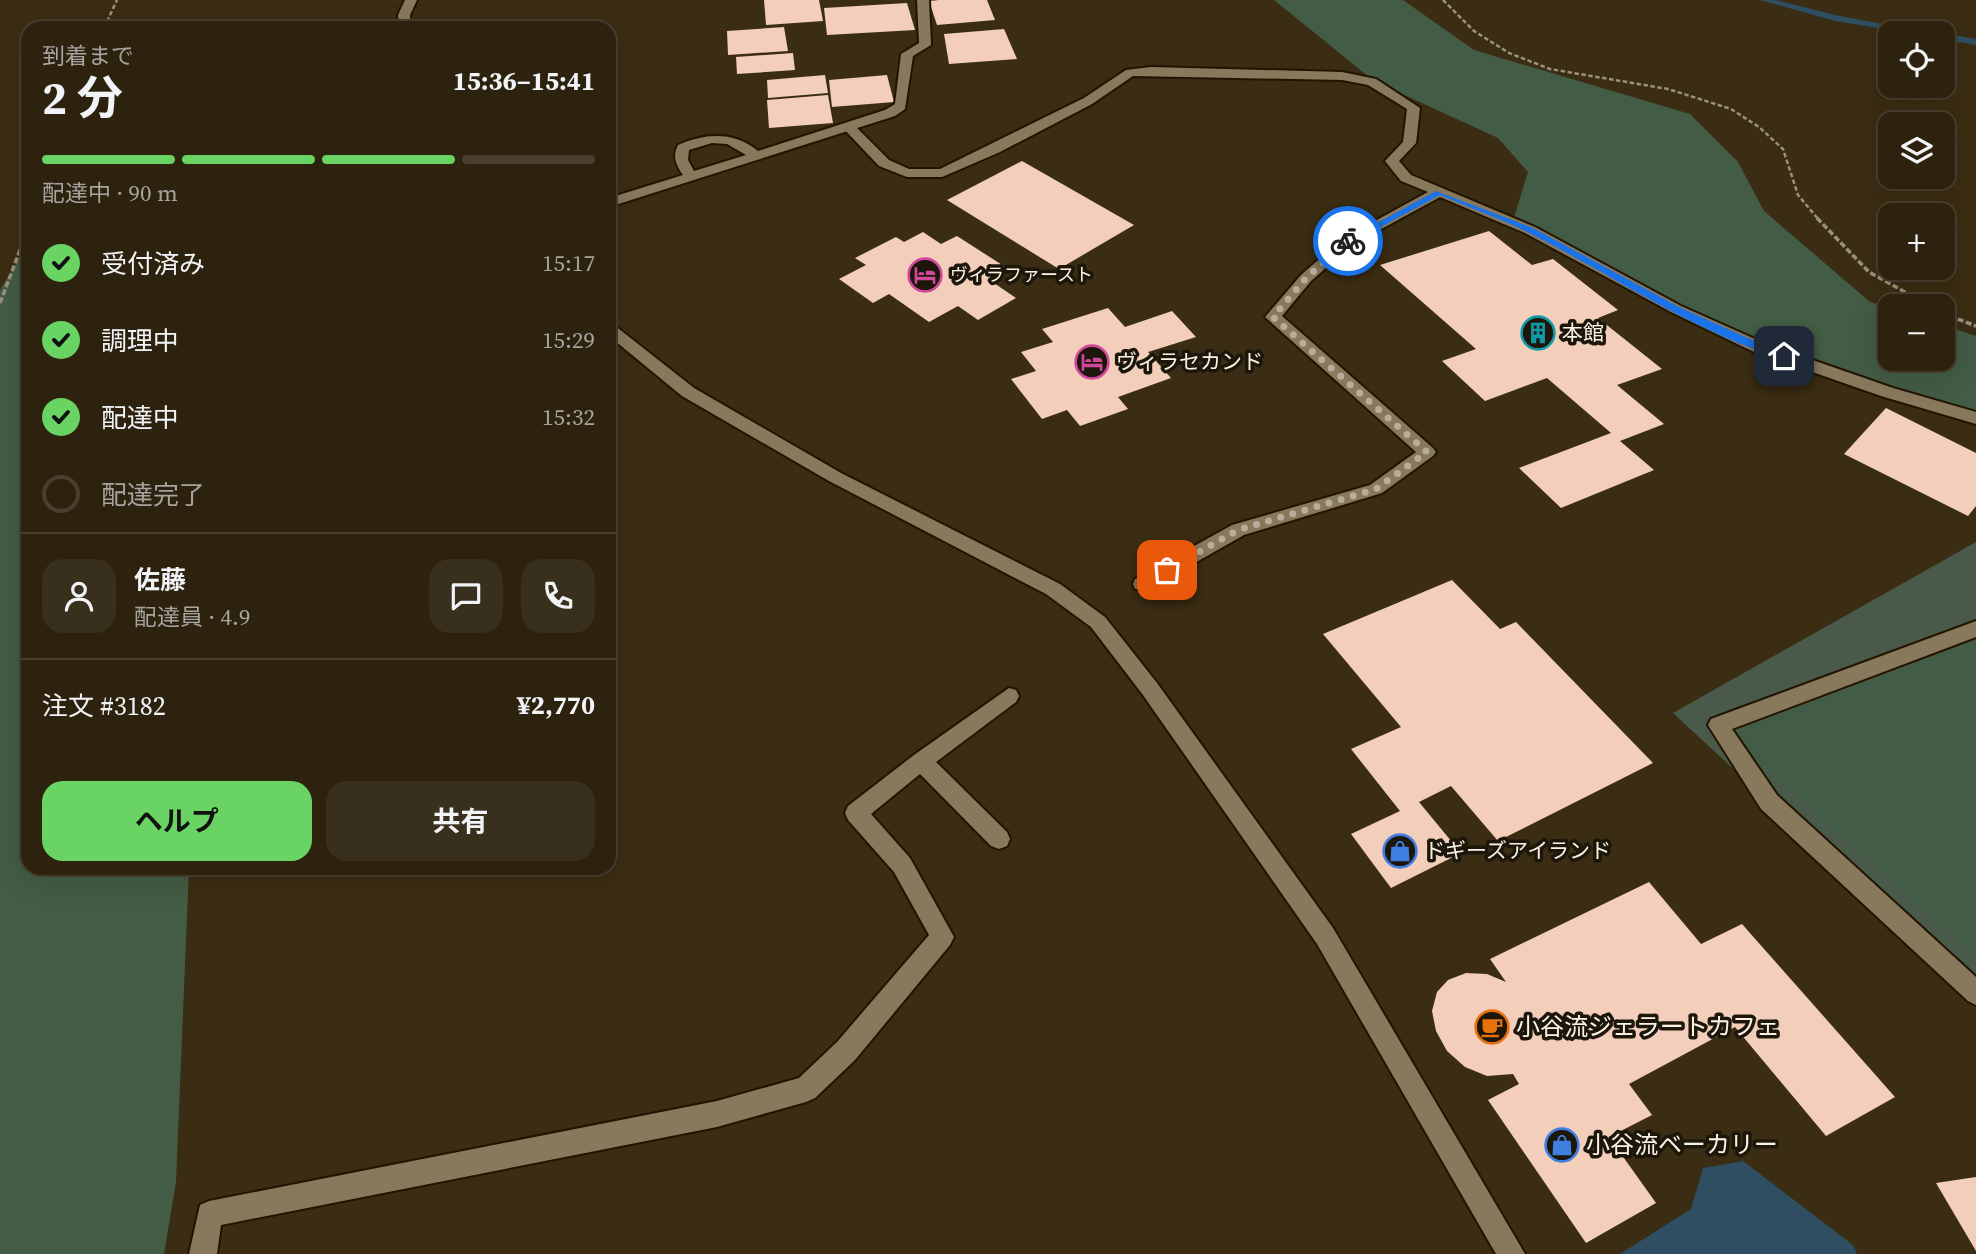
<!DOCTYPE html>
<html lang="ja">
<meta charset="utf-8">
<style>
:root{--surface:#2c220e;--page:#382f1c;--text:#f1f3f6;--muted:#a6a49e;--line:#483f2e;--accent:#69d464}
body{margin:0;font-family:"Source Serif 4","Noto Sans JP",serif;background:var(--page);color:var(--text);height:100vh;display:flex;flex-direction:column;font-size:26px;white-space:nowrap}
*{box-sizing:border-box;margin:0}
p{font-size:23px;color:var(--muted)}
.icon{flex:none;width:38px;height:38px;fill:none;stroke:currentColor;stroke-width:2;stroke-linecap:round;stroke-linejoin:round}
.map{position:relative;flex:1;overflow:hidden}
.sheet{position:absolute;left:21px;top:21px;width:595px;height:854px;display:flex;flex-direction:column;background:var(--surface);border-radius:21px;box-shadow:0 7px 28px #0002,0 0 0 2px var(--line)}
.sheet>*{flex:none}
.controls{position:absolute;left:1878px;top:21px;display:grid;gap:14px}
.controls a{display:grid;place-items:center;width:77px;height:77px;border-radius:14px;background:var(--surface);box-shadow:0 7px 28px #0002,0 0 0 2px var(--line);font-size:35px}
.pin{position:absolute;display:grid;place-items:center;width:60px;height:60px;color:#fff;margin:-30px;border-radius:14px;box-shadow:0 4px 10px #0006}
.courier{position:absolute;display:grid;place-items:center;width:70px;height:70px;margin:-35px;border:5px solid #1a73e8;border-radius:50%;background:#fff;color:#222;box-shadow:0 2px 9px #0007}
.headline em{font-style:normal;font-weight:700}
.headline div{display:flex;flex-direction:column-reverse}
.headline{display:flex;align-items:center;justify-content:space-between;height:119px;padding:0 21px}
h1{font-size:46px;font-weight:700;line-height:52px}
.bar{display:grid;grid-template-columns:repeat(4,1fr);gap:10px 7px;align-content:center;height:84px;padding:0 21px}
.bar i{height:9px;border-radius:5px;background:var(--line)}
.bar .active{background:var(--accent)}
.bar p{grid-column:span 4}
.line{display:flex;align-items:center;gap:18px;padding:0 21px;border-top:2px solid var(--line)}
.line div{flex:1}
.round{display:grid;place-items:center;flex:none;width:74px;height:74px;border-radius:21px;background:var(--page)}
ol{padding:0 21px;list-style:none}
li{display:flex;align-items:center;gap:21px;height:77px}
li p{margin-inline-start:auto}
li .icon{padding:7px;border-radius:50%;background:var(--accent);color:#111;stroke-width:4}
li:last-child{color:var(--muted)}
li i{width:38px;height:38px;border:4px solid var(--line);border-radius:50%}
.cta{display:flex;gap:14px;margin-top:auto;padding:14px 21px}
.cta a{flex:1;height:80px;border-radius:21px;background:var(--accent);color:#111;font-size:28px;font-weight:700;line-height:80px;text-align:center}
.cta a+a{background:var(--page);color:var(--text)}
.map>svg:first-child{display:block}
.green{fill:#495a4a}
.forest{fill:#435c45}
.water{fill:#2f4e61}
.lines{fill:none;stroke-linecap:round;stroke-linejoin:round}
.stream{fill:#2f4e61;fill-rule:evenodd}
.building{fill:#f2cebb}
.service-casing{stroke:#221500;stroke-width:4}
.minor-casing{stroke:#221500;stroke-width:4}
.path-far1{stroke:#9b907b;stroke-width:2.5;stroke-dasharray:4.5 2.5;stroke-linecap:butt}
.path{stroke:#9b907b;stroke-width:3.5;stroke-dasharray:6 2.5;stroke-linecap:butt}
.service{fill:#88785c;fill-rule:evenodd}
.minor{fill:#88785c;fill-rule:evenodd}
.route{fill:#1a73e8}
.done{stroke:#b8ad9a;stroke-width:7;stroke-dasharray:0 12.6}
.labels{text-anchor:middle;stroke-width:7;stroke-linejoin:round;paint-order:stroke}
.far-poi-label{font-size:18px;fill:#fbf2e3;stroke:#1d170b;text-anchor:start}
.poi-label{font-size:21px;fill:#fbf2e3;stroke:#1d170b;text-anchor:start}
.near-poi-label{font-size:24px;fill:#fbf2e3;stroke:#1d170b;text-anchor:start}
</style>
<div class="map">
<svg width="1976" height="1254" viewBox="0 0 1976 1254">
<rect width="100%" height="100%" fill="#3b2d13"/>
<path class="green" d="M1976,542V993L1673,713Z"/>
<g class="forest">
<path d="M1274,0H1403L1474,50L1690,114L1738,162L1764,211L1870,302L1890,308V359H1942L1943,325L1976,336V419L1726,336L1513,221L1528,172L1498,138L1374,81Z"/>
<path d="M28,244V868H189L176,1182L164,1254H0V290Z"/>
<path d="M1976,629V957L1718,725Z"/>
</g>
<path class="water" d="M1743,1161L1853,1245L1857,1254H1620L1691,1209L1703,1168Z"/>
<g class="lines">
<g class="stream">
<path d="M1760,0H1776L1835,15L1930,33H1909L1835,21Z"/>
<path d="M1941,33H1942L1976,39V45L1942,39Z"/>
</g>
</g>
<g class="building">
<path d="M764,0H819L823,21L766,25Z"/>
<path d="M939,0H987L995,20L937,25L929,1Z"/>
<path d="M907,3L915,30L827,35L824,8Z"/>
<path d="M784,27L788,51L728,55L727,31Z"/>
<path d="M1004,29L1017,59L949,64L944,34Z"/>
<path d="M793,53L795,70L737,74L736,57Z"/>
<path d="M825,75L828,93L768,98L767,80Z"/>
<path d="M887,75L894,102L832,107L829,80Z"/>
<path d="M828,95L833,123L769,128L767,100Z"/>
<path d="M1022,161L1134,225L1059,269L947,200Z"/>
<path d="M1489,231L1532,265L1553,259L1618,310L1598,318L1662,369L1617,385L1664,424L1620,441L1654,470L1561,508L1519,468L1611,433L1547,378L1485,401L1442,361L1476,349L1380,265Z"/>
<path d="M923,232L941,244L957,236L1010,270L991,281L1016,298L978,320L958,306L929,322L889,294L873,303L839,279L866,265L855,258L896,237L904,242Z"/>
<path d="M1108,308L1125,327L1172,311L1196,337L1148,352L1171,378L1118,397L1128,409L1080,426L1067,410L1042,419L1011,379L1036,371L1021,352L1053,342L1042,329Z"/>
<path d="M1886,408L1976,453V506L1968,516L1844,454Z"/>
<path d="M1452,580L1500,629L1516,622L1653,763L1498,841L1451,786L1419,802L1461,853L1391,888L1351,834L1400,811L1351,749L1401,727L1323,634Z"/>
<path d="M1649,882L1701,944L1742,924L1895,1097L1826,1136L1735,1027L1629,1084L1652,1115L1609,1137L1656,1203L1586,1243L1488,1100L1519,1084L1513,1074L1487,1076L1465,1067L1447,1051L1436,1031L1432,1011L1437,992L1448,980L1466,973L1487,974L1506,982L1490,959Z"/>
<path d="M1976,1177V1251L1936,1183Z"/>
</g>
<g class="lines">
<defs>
<g id="service">
<path d="M1151,67L1342,72L1376,79L1420,108L1416,143L1399,161L1411,175L1535,227L1681,306L1764,343L1893,388L1976,412V424L1881,396L1752,351L1671,312L1525,233L1440,197L1352,245L1311,281L1282,316L1433,448L1436,452L1433,456L1382,493L1244,535L1149,589H1135L1133,584L1135,579L1232,525L1370,485L1416,452L1265,317L1301,275L1342,239L1428,192L1401,181L1385,161L1403,142L1407,109L1368,85L1342,80L1133,76L1092,104L1000,152L942,177H907L879,166L843,128L844,125H854L889,160L909,169H940L1084,98L1126,70Z"/>
<path d="M1976,621V637L1732,729L1777,795L1976,977V1005L1968,1001L1761,809L1708,725L1711,719Z"/>
<path d="M1009,688L1016,690L1019,696L1016,702L936,762L1007,832L1010,839L1007,846L999,849L991,846L920,774L871,814L910,858L954,937L950,945L855,1060L815,1098L806,1102L717,1127L221,1225L217,1254H189L200,1205L209,1201L717,1101L799,1078L837,1042L929,935L894,872L848,820L845,813L848,806L914,755Z"/>
</g>
<g id="minor">
<path d="M405,0H417L410,15L411,28H399L398,15Z"/>
<path d="M917,0H929L931,45L913,56L905,109L895,116L609,207V198L683,175C676,165 672,156 678,145C705,133 734,131 758,151L885,110L895,104L901,54L919,43ZM712,143L727,144L746,155L694,171L688,160L689,150Z"/>
<path d="M609,323L614,325L694,388L841,473L1060,584L1105,617L1157,683L1333,928L1525,1254H1496L1317,944L1143,695L1091,627L1046,594L829,481L682,396L609,336Z"/>
</g>
</defs>
<use href="#service" class="service-casing"/>
<use href="#minor" class="minor-casing"/>
<g class="path-far1">
<path d="M1443,0L1474,31L1509,53L1550,69L1668,89L1731,109L1759,127L1783,149L1798,195L1819,220"/>
<path d="M104,28L117,0"/>
</g>
<g class="path">
<path d="M1817,218L1869,272L1930,306"/>
<path d="M0,303L28,229"/>
<path d="M1942,313L1976,326"/>
</g>
<use href="#service" class="service"/>
<use href="#minor" class="minor"/>
</g>
<path class="route" d="M1436,191L1533,228L1679,307L1788,356L1784,359C1693,332 1613,275 1529,233C1500,218 1469,208 1440,195L1351,243L1344,241Z"/>
<g class="lines">
<path class="done" d="M1167,570L1238,530L1376,489L1427,452L1273,317L1306,278L1348,241"/>
</g>
<defs>
<symbol id="hotel-ring" viewBox="-11 -11 22 22"><circle r="9.5" fill="#1d170b" stroke="#d1479c" stroke-width="1.5"/><path d="M-6-4.5h1.5V1H6V5H4.5V3h-9V5H-6ZM-4 0a1.8 1.8 0 1 1 3.6 0ZM.5 0V-2.5h3Q6-2.5 6 0Z" fill="#d1479c"/></symbol>
<symbol id="building-ring" viewBox="-11 -11 22 22"><circle r="9.5" fill="#1d170b" stroke="#0f9aa8" stroke-width="1.5"/><path d="M-4-6H4V6H1V3H-1V6H-4ZM-2.5-4.3h1.7v1.8h-1.7ZM.8-4.3h1.7v1.8H.8ZM-2.5-1h1.7V.8h-1.7ZM.8-1h1.7V.8H.8Z" fill="#0f9aa8"/></symbol>
<symbol id="shop-ring" viewBox="-11 -11 22 22"><circle r="9.5" fill="#1d170b" stroke="#3f7fe0" stroke-width="1.5"/><path d="M-5-2.5h2.3a2.7 3.5 0 0 1 5.4 0H5L5.5 6h-11ZM-1.5-2.5h3a1.5 2.3 0 0 0-3 0Z" fill="#3f7fe0"/></symbol>
<symbol id="cafe-ring" viewBox="-11 -11 22 22"><circle r="9.5" fill="#1d170b" stroke="#e8710a" stroke-width="1.5"/><path d="M-5.5-4.5H6V0H3Q3 3.5 0 3.5H-2.5Q-5.5 3.5-5.5 0ZM3-3.2v2h1.7v-2ZM-6 4.5H4V6H-6Z" fill="#e8710a"/></symbol>
</defs>
<g fill-rule="evenodd">
<use href="#hotel-ring" x="906" y="256" width="38" height="38"/>
<use href="#building-ring" x="1519" y="314" width="38" height="38"/>
<use href="#hotel-ring" x="1073" y="343" width="38" height="38"/>
<use href="#shop-ring" x="1381" y="832" width="38" height="38"/>
<use href="#cafe-ring" x="1473" y="1008" width="38" height="38"/>
<use href="#shop-ring" x="1543" y="1126" width="38" height="38"/>
</g>
<g class="labels">
<g class="far-poi-label">
<text x="950" y="281">ヴィラファースト</text>
</g>
<g class="poi-label">
<text x="1562" y="340">本館</text>
<text x="1116" y="369">ヴィラセカンド</text>
<text x="1424" y="858">ドギーズアイランド</text>
</g>
<g class="near-poi-label">
<text x="1516" y="1035">小谷流ジェラートカフェ</text>
<text x="1586" y="1153">小谷流ベーカリー</text>
</g>
</g>
</svg>
<div class="controls">
<a><svg class="icon" aria-label="locate" viewBox="0 0 24 24"><circle cx="12" cy="12" r="6"/><path d="M12 2v4M12 18v4M2 12h4M18 12h4"/></svg></a>
<a><svg class="icon" aria-label="layers" viewBox="0 0 24 24"><path d="M12 4l9 5-9 5-9-5zM3 14l9 5 9-5"/></svg></a>
<a>+</a>
<a>−</a>
</div>
<div class="pin" style="left:1167px;top:570px;background:#ea580c"><svg class="icon" aria-label="bag" viewBox="0 0 24 24"><path d="M5 8h14l-1 12H6zM9 8a3 3 0 0 1 6 0"/></svg></div>
<div class="pin" style="left:1784px;top:356px;background:#1f2937"><svg class="icon" aria-label="home" viewBox="0 0 24 24"><path d="M3 11l9-7 9 7M6 9v11h12V9"/></svg></div>
<div class="courier" style="left:1348px;top:241px"><svg class="icon" aria-label="bike" viewBox="0 0 24 24"><circle cx="6" cy="16" r="4"/><circle cx="18" cy="16" r="4"/><path d="M6 16l4-8h5l3 8M10 8l3 8H6M13 5h3"/></svg></div>
<section class="sheet">
<div class="headline"><div><h1>2 分</h1><p>到着まで</p></div><em>15:36–15:41</em></div>
<div class="bar"><i class="active"></i><i class="active"></i><i class="active"></i><i></i><p>配達中 · 90 m</p></div>
<ol>
<li><svg class="icon" aria-label="check" viewBox="0 0 24 24"><path d="M5 12l5 5 9-10"/></svg>受付済み<p>15:17</p></li>
<li><svg class="icon" aria-label="check" viewBox="0 0 24 24"><path d="M5 12l5 5 9-10"/></svg>調理中<p>15:29</p></li>
<li><svg class="icon" aria-label="check" viewBox="0 0 24 24"><path d="M5 12l5 5 9-10"/></svg>配達中<p>15:32</p></li>
<li><i></i>配達完了</li>
</ol>
<div class="line" style="height:126px"><a class="round"><svg class="icon" aria-label="person" viewBox="0 0 24 24"><circle cx="12" cy="8" r="4"/><path d="M4 21q1-7 8-7t8 7"/></svg></a><div><b>佐藤</b><p>配達員 · 4.9</p></div><a class="round"><svg class="icon" aria-label="chat" viewBox="0 0 24 24"><path d="M4 5h16v11H9l-5 4z"/></svg></a><a class="round"><svg class="icon" aria-label="phone" viewBox="0 0 24 24"><path d="M5 4h4l2 5-3 2q2 4 5 5l2-3 5 2v4C11 20 4 13 5 4z"/></svg></a></div>
<div class="line" style="height:91px"><div>注文 #3182</div><b>¥2,770</b></div>
<div class="cta"><a>ヘルプ</a><a>共有</a></div>
</section>
</div>
